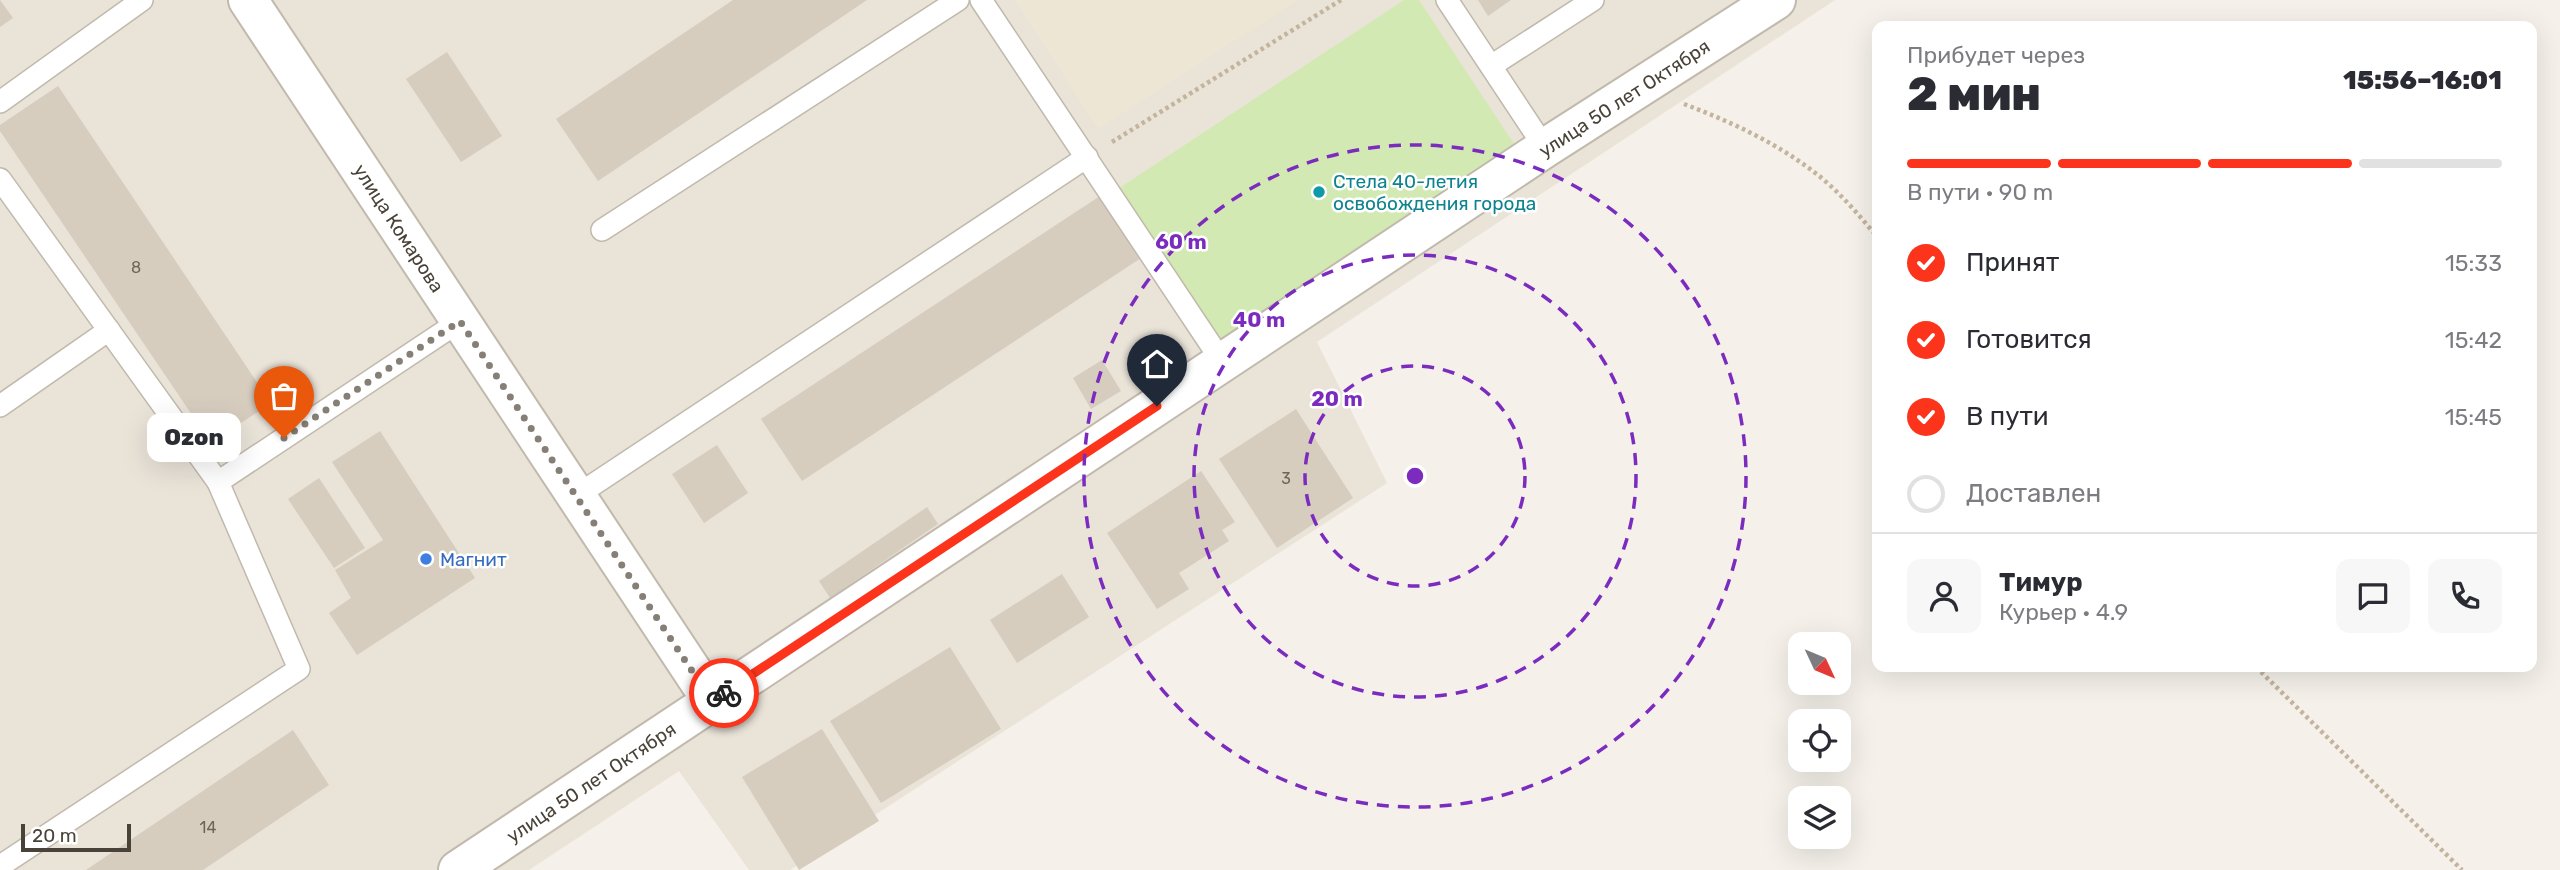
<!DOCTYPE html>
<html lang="ru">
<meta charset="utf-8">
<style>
:root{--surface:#fff;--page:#f7f7f7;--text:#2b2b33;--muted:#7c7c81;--line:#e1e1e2;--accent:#fb341b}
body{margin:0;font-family:Rubik,sans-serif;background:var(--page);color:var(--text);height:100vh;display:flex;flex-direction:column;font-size:26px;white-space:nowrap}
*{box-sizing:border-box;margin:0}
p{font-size:23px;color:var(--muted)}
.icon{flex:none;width:38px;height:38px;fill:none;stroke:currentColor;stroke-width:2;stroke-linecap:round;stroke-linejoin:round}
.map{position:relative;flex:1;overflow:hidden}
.details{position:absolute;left:1872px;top:21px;width:665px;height:651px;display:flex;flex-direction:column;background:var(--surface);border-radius:14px;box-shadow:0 7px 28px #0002}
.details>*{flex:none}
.needle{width:46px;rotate:134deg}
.controls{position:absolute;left:1788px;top:632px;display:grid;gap:14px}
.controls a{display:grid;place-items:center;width:63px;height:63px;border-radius:14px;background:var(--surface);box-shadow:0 7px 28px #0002;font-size:35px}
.scale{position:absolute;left:21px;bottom:18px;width:110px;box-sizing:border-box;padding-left:7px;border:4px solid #494238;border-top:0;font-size:19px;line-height:24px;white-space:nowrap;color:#494238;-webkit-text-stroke:5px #fff;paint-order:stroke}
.pin{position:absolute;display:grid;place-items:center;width:60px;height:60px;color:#fff;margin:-72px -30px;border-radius:50% 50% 50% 0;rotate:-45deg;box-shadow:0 0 7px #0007}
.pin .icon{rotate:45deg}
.courier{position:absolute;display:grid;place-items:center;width:70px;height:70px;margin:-35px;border:5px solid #fb341b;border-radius:50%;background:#fff;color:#222;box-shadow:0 2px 9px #0007}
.bubble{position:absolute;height:49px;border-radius:14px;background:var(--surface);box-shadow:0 7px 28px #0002;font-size:23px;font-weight:800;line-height:49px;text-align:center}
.head em{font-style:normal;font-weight:800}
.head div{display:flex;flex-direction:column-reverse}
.head{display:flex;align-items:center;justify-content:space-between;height:119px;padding:0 35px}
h1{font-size:46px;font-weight:800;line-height:52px}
.bar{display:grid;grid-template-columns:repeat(4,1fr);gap:10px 7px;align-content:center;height:84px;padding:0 35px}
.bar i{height:9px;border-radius:5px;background:var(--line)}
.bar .on{background:var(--accent)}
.bar p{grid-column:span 4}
.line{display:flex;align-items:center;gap:18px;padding:0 35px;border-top:2px solid var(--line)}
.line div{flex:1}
.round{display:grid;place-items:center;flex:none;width:74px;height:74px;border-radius:14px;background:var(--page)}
ol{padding:0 35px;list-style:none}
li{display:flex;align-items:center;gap:21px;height:77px}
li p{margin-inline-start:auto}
li .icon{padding:7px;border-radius:50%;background:var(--accent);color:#fff;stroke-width:4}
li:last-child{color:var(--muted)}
li i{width:38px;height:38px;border:4px solid var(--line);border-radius:50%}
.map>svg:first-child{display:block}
.residential{fill:#e9e3d8}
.education{fill:#eee6d4}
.green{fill:#d3e9b3}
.building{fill:#d7cdbf}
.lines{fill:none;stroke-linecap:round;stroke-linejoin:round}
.service-casing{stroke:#c1b9ac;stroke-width:24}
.minor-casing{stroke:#c1b9ac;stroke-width:42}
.tertiary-casing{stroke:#c1b9ac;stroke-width:42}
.path{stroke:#c3b49d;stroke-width:4.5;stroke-dasharray:3.5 3.5;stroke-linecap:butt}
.service{stroke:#fff;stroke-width:21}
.minor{stroke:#fff;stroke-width:38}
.tertiary{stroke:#fff;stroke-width:38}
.done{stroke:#857f76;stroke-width:7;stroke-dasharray:0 12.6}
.route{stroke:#fb341b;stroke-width:9}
.ring{fill:none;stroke:#7b2cbf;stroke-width:3.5;stroke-dasharray:12 9}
.culture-dot{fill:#0f9aa8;stroke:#fff;stroke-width:2.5}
.shop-dot{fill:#3f7fe0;stroke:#fff;stroke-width:2.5}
.labels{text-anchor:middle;stroke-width:5;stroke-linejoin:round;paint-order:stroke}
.number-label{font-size:16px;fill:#6c655a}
.street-label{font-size:19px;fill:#494238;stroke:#fff}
.culture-label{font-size:19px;fill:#0d838f;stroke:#fff;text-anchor:start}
.shop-label{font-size:19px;fill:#366cbe;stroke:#fff;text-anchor:start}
.centre{fill:#7b2cbf;stroke:#fff;stroke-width:3.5}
.ring-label{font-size:21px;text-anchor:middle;font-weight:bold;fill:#7b2cbf;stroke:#fff;stroke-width:5;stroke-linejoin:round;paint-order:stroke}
</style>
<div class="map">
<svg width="2560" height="870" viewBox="0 0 2560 870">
<rect width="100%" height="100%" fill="#f5f1ea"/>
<path class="residential" d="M0,0H1835L1317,342L1387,483L790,870H749L679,771L529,870H0Z"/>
<path class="education" d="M1015,0H1298L1098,129Z"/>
<path class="green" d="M1404,0H1419L1518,150L1221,351L1115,191Z"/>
<g class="building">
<path d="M0,0L13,18L0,27Z"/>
<path d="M733,0H867L598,181L556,119Z"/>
<path d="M1478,0H1511L1488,16Z"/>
<path d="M447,52L502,136L461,162L406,79Z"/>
<path d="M58,86L271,403L211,443L0,131V125Z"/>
<path d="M1100,196L1141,258L802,481L761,419Z"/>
<path d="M1102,360L1121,391L1091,409L1073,378Z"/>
<path d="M1296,409L1353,498L1277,548L1219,459Z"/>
<path d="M380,431L475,578L357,655L329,613L351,598L335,570L383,540L332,462Z"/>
<path d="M717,445L748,493L704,523L672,474Z"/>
<path d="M1201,471L1235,522L1222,530L1229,541L1179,573L1189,589L1157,609L1107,533Z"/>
<path d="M319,478L365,548L334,568L288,499Z"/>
<path d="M927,507L938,524L830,598L819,581Z"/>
<path d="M1062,574L1089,617L1017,663L990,620Z"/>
<path d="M950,647L1001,729L881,803L830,721Z"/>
<path d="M822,729L879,821L799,870L742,777Z"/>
<path d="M293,730L329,785L203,870H86Z"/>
</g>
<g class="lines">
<defs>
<g id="service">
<path d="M981,0L1223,363"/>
<path d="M1447,0L1545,148"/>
<path d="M1491,66L1593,0"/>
<path d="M0,102L142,0"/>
<path d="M0,179L218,482"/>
<path d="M602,230L958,0"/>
<path d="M0,406L109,330"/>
<path d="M576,496L1087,157"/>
<path d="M0,866L299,669L218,482L460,321"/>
</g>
<path id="minor" d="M248,0L712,701"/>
<path id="tertiary" d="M458,870L1545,148L1776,0"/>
</defs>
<use href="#service" class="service-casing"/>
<use href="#minor" class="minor-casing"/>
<use href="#tertiary" class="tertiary-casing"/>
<g class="path">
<path d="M1684,104C1729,121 1775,142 1814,172C1838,190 1859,215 1878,238"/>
<path d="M1112,142L1341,0"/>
<path d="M2256,667L2462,870"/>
</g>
<use href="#service" class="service"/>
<use href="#minor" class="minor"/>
<use href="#tertiary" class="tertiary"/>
</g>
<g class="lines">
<path class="done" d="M284,438L460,321L712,701L724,693"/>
<path class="route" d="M724,693L1157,406"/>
</g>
<g class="ring">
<circle cx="1415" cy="476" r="110"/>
<circle cx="1415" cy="476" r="221"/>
<circle cx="1415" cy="476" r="331"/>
</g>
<circle class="culture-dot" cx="1319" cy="192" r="7"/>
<circle class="shop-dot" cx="426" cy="559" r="7"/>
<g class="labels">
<g class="number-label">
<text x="136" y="273">8</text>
<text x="1286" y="484">3</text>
<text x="208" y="833">14</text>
</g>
<g class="street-label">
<text transform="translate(1624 98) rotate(-33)" y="7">улица 50 лет Октября</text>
<text transform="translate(399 228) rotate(57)" y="7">улица Комарова</text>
<text transform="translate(591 782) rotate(-34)" y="7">улица 50 лет Октября</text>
</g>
<g class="culture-label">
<text x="1333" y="188">Стела 40-летия<tspan x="1333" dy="22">освобождения города</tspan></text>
</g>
<g class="shop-label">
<text x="440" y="566">Магнит</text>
</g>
</g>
<circle cx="1415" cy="476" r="10" class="centre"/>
<g class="ring-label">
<text x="1181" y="249">60 m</text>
<text x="1259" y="327">40 m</text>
<text x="1337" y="406">20 m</text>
</g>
</svg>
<div class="controls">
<a><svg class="needle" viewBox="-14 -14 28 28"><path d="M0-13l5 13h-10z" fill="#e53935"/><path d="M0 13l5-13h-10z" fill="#7c7c81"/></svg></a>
<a><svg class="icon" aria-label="locate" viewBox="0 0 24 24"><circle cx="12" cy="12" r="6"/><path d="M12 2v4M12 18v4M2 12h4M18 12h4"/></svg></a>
<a><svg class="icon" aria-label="layers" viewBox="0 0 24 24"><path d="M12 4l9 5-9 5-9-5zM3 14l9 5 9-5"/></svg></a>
</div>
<div class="scale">20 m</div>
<div class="pin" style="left:284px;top:438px;background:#ea580c"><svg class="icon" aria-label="bag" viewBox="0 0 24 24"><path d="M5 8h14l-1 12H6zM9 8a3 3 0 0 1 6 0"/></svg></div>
<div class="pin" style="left:1157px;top:406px;background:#1f2937"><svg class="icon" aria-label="home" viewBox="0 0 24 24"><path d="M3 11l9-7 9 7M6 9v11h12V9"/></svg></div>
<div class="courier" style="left:724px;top:693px"><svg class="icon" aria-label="bike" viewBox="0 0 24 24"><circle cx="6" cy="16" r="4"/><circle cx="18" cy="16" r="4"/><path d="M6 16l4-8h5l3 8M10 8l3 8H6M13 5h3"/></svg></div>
<div class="bubble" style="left:147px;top:413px;width:94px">Ozon</div>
<section class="details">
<div class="head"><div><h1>2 мин</h1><p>Прибудет через</p></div><em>15:56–16:01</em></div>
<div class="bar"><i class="on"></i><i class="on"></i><i class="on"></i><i></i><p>В пути · 90 m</p></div>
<ol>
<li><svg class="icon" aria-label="check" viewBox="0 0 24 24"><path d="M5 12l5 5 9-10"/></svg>Принят<p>15:33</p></li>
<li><svg class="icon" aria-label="check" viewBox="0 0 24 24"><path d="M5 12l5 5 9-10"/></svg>Готовится<p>15:42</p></li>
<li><svg class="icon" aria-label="check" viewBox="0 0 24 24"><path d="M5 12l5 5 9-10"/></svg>В пути<p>15:45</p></li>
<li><i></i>Доставлен</li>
</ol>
<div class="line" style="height:126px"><a class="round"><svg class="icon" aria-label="person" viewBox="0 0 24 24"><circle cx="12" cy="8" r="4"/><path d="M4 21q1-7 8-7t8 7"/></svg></a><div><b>Тимур</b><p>Курьер · 4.9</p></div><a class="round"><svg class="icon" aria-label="chat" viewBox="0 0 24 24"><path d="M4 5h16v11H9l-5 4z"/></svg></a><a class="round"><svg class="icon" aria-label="phone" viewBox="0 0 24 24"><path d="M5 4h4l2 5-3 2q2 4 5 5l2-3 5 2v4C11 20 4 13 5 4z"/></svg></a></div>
</section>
</div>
